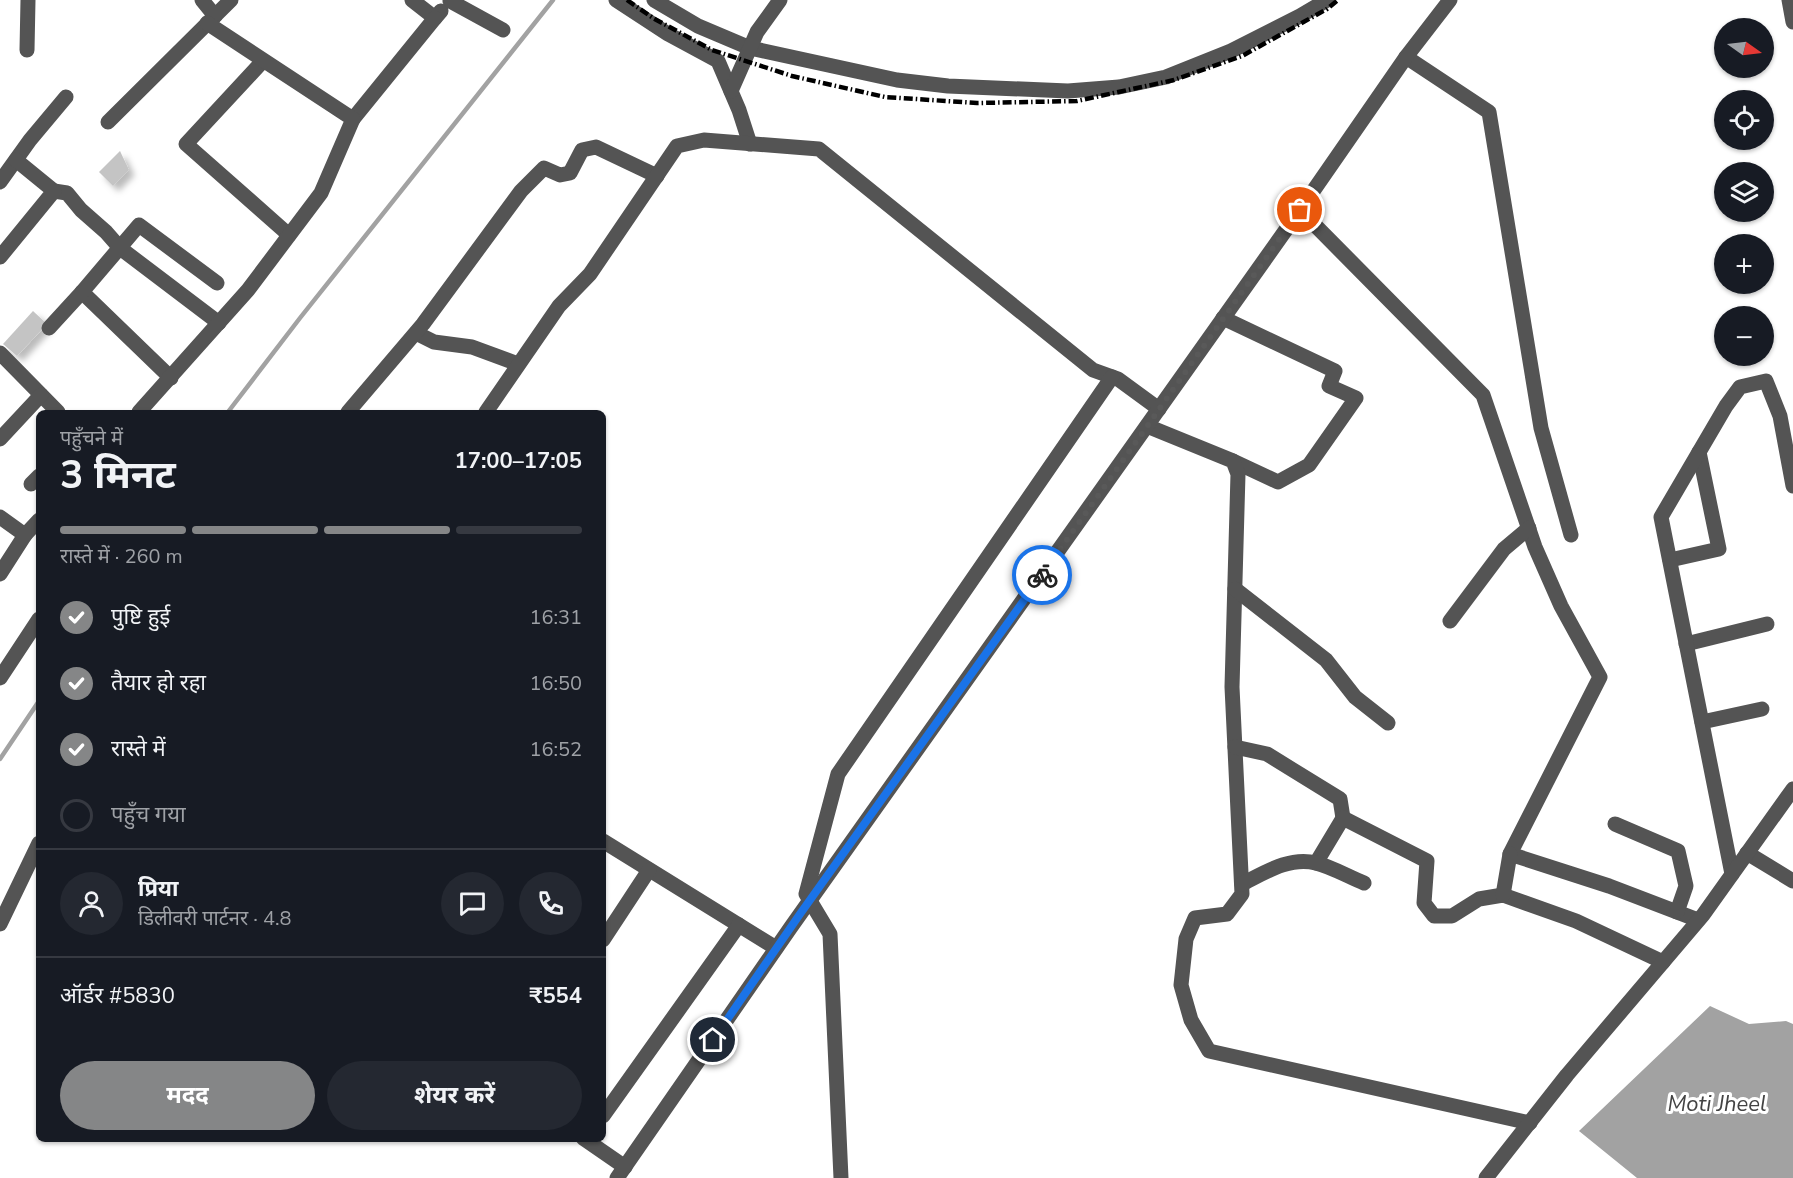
<!DOCTYPE html>
<html lang="hi">
<meta charset="utf-8">
<style>
:root{--surface:#171b24;--page:#242831;--text:#f1f3f6;--muted:#9ea1a6;--line:#363941;--accent:#858687}
body{margin:0;font-family:"Nunito Sans","Noto Sans Devanagari",sans-serif;background:var(--page);color:var(--text);height:100vh;display:flex;flex-direction:column;font-size:22px;white-space:nowrap}
*{box-sizing:border-box;margin:0}
p{font-size:20px;color:var(--muted)}
.icon{flex:none;width:33px;height:33px;fill:none;stroke:currentColor;stroke-width:2;stroke-linecap:round;stroke-linejoin:round}
.map{position:relative;flex:1;overflow:hidden}
.drawer{position:absolute;left:36px;top:410px;width:570px;height:732px;display:flex;flex-direction:column;background:var(--surface);border-radius:9px;box-shadow:0 2px 4px #0004}
.drawer>*{flex:none}
.needle{width:39px;rotate:104deg}
.buttons{position:absolute;left:1714px;top:18px;display:grid;gap:12px}
.buttons a{display:grid;place-items:center;width:60px;height:60px;border-radius:50%;background:var(--surface);box-shadow:0 2px 4px #0004;font-size:30px}
.pin{position:absolute;display:grid;place-items:center;width:51px;height:51px;color:#fff;margin:-26px;border:3px solid #fff;border-radius:50%;box-shadow:0 2px 6px #0007}
.courier{position:absolute;display:grid;place-items:center;width:60px;height:60px;margin:-30px;border:4px solid #1a73e8;border-radius:50%;background:#fff;color:#222;box-shadow:0 2px 8px #0007}
.head em{font-style:normal;font-weight:700}
.head div{display:flex;flex-direction:column-reverse}
.head{display:flex;align-items:center;justify-content:space-between;height:102px;padding:0 24px}
h1{font-size:39px;font-weight:700;line-height:45px}
.bar{display:grid;grid-template-columns:repeat(4,1fr);gap:9px 6px;align-content:center;height:72px;padding:0 24px}
.bar i{height:8px;border-radius:4px;background:var(--line)}
.bar .current{background:var(--accent)}
.bar p{grid-column:span 4}
.line{display:flex;align-items:center;gap:15px;padding:0 24px;border-top:2px solid var(--line)}
.line div{flex:1}
.round{display:grid;place-items:center;flex:none;width:63px;height:63px;border-radius:32px;background:var(--page)}
ol{padding:0 24px;list-style:none}
li{display:flex;align-items:center;gap:18px;height:66px}
li p{margin-inline-start:auto}
li .icon{padding:6px;border-radius:50%;background:var(--accent);color:#fff;stroke-width:4}
li:last-child{color:var(--muted)}
li i{width:33px;height:33px;border:3px solid var(--line);border-radius:50%}
.cta{display:flex;gap:12px;margin-top:auto;padding:12px 24px}
.cta a{flex:1;height:69px;border-radius:36px;background:var(--accent);color:#fff;font-size:24px;font-weight:700;line-height:69px;text-align:center}
.cta a+a{background:var(--page);color:var(--text)}
.map>svg:first-child{display:block}
.water{fill:#a2a2a2}
.lines{fill:none;stroke-linecap:round;stroke-linejoin:round}
.stream{stroke:#a2a2a2;stroke-width:4.5}
.building{fill:#c4c4c4;filter:url(#shadow)}
.minor{stroke:#545454;stroke-width:15}
.rail{stroke:#000;stroke-width:4.5;stroke-dasharray:9 3 1.5 3;stroke-linecap:butt}
.done{stroke:#595959;stroke-width:6;stroke-dasharray:0 10.8}
.route{stroke:#1a73e8;stroke-width:8}
.labels{text-anchor:middle;stroke-width:6;stroke-linejoin:round;paint-order:stroke}
.water-label{font-size:22px;font-style:italic;fill:#434343;stroke:#fff}
</style>
<div class="map">
<svg width="1793" height="1178" viewBox="0 0 1793 1178">
<defs>
<filter id="shadow"><feDropShadow dx="5.5" dy="5.5" stdDeviation="3" flood-color="#0004"/></filter>
</defs>
<rect width="100%" height="100%" fill="#fff"/>
<path class="water" d="M1710,1006L1749,1024L1786,1021L1793,1024V1178H1637L1579,1131Z"/>
<g class="lines">
<g class="stream">
<path d="M228,412L300,318L553,0"/>
<path d="M0,759L39,701"/>
</g>
</g>
<g class="building">
<path d="M120,151L129,170L113,186L99,172Z"/>
<path d="M33,311L47,324L17,356L3,344Z"/>
</g>
<g class="lines">
<g class="minor">
<path d="M202,0L215,16"/>
<path d="M412,0L435,18L441,11"/>
<path d="M616,0L668,34L718,61L739,110L750,144"/>
<path d="M654,0L698,26L750,48L897,80L948,86L1068,91L1119,87L1166,77L1231,51L1300,16L1327,0"/>
<path d="M1789,0L1793,22"/>
<path d="M450,1L503,30"/>
<path d="M27,50L28,0"/>
<path d="M1406,57L1489,112L1541,428L1571,535"/>
<path d="M263,61L186,144L289,235"/>
<path d="M731,91L757,32L780,0"/>
<path d="M353,119L435,18"/>
<path d="M108,122L231,0"/>
<path d="M0,182L30,140L66,97"/>
<path d="M54,191L67,193L81,210L106,232L120,248L219,323"/>
<path d="M1300,210L1483,395L1535,547L1561,606L1600,677L1510,854L1609,886L1698,920"/>
<path d="M0,257L54,191L16,160"/>
<path d="M82,292L171,378"/>
<path d="M1223,318L1335,371L1329,386L1356,398L1309,465L1278,482L1233,461"/>
<path d="M49,328L82,292L139,225L217,283"/>
<path d="M416,333L434,342L472,347L518,364"/>
<path d="M0,353L58,412"/>
<path d="M139,412L248,290L321,193L353,119L207,23"/>
<path d="M348,412L423,324L521,191L544,168L560,175L570,173L582,150L596,147L657,176"/>
<path d="M486,412L559,306L590,274L677,146L704,140L819,149L1093,370L1118,379L1159,409"/>
<path d="M1147,426L1233,461L1238,474L1232,687L1242,894L1227,914L1195,918L1186,939L1181,985L1191,1020L1209,1051L1530,1123"/>
<path d="M0,439L41,395"/>
<path d="M31,484L39,476"/>
<path d="M0,517L25,535"/>
<path d="M1670,560L1719,549L1699,452"/>
<path d="M0,574L25,535L39,520"/>
<path d="M1235,589L1326,660L1355,697L1388,723"/>
<path d="M1450,621L1504,549L1529,528"/>
<path d="M1686,644L1767,624"/>
<path d="M0,678L39,619"/>
<path d="M1702,722L1762,709"/>
<path d="M1235,747L1267,754L1340,799L1343,818"/>
<path d="M1615,824L1678,851L1686,886L1677,912"/>
<path d="M603,841L776,948"/>
<path d="M1747,853L1793,881"/>
<path d="M1316,863L1343,818L1427,861L1424,903L1434,916H1452L1479,899L1503,895L1576,921L1663,962"/>
<path d="M1732,874L1661,517L1726,406L1740,387L1766,381L1780,416L1793,486"/>
<path d="M1242,884C1264,873 1290,856 1316,863C1332,867 1349,877 1364,883"/>
<path d="M1503,895L1510,854"/>
<path d="M0,924L39,843"/>
<path d="M603,940L649,870"/>
<path d="M603,1116L739,925"/>
<path d="M583,1138L625,1167"/>
<path d="M617,1178L791,927L1300,210L1406,57L1450,0"/>
<path d="M841,1178L830,934L806,894L838,774L1112,377"/>
<path d="M1486,1178L1567,1075L1703,915L1793,789"/>
</g>
<path class="rail" d="M627,0L653,18L712,50L792,76L885,97L977,103L1077,101L1174,80L1242,56L1327,9L1338,0"/>
</g>
<g class="lines">
<path class="done" d="M1042,575L1300,210"/>
<path class="route" d="M713,1040L800,914L1042,575"/>
</g>
<g class="labels">
<g class="water-label">
<text x="1717" y="1111">Moti Jheel</text>
</g>
</g>
</svg>
<div class="buttons">
<a><svg class="needle" viewBox="-14 -14 28 28"><path d="M0-13l5 13h-10z" fill="#e53935"/><path d="M0 13l5-13h-10z" fill="#9ea1a6"/></svg></a>
<a><svg class="icon" aria-label="locate" viewBox="0 0 24 24"><circle cx="12" cy="12" r="6"/><path d="M12 2v4M12 18v4M2 12h4M18 12h4"/></svg></a>
<a><svg class="icon" aria-label="layers" viewBox="0 0 24 24"><path d="M12 4l9 5-9 5-9-5zM3 14l9 5 9-5"/></svg></a>
<a>+</a>
<a>−</a>
</div>
<div class="pin" style="left:1300px;top:210px;background:#ea580c"><svg class="icon" aria-label="bag" viewBox="0 0 24 24"><path d="M5 8h14l-1 12H6zM9 8a3 3 0 0 1 6 0"/></svg></div>
<div class="pin" style="left:713px;top:1040px;background:#1f2937"><svg class="icon" aria-label="home" viewBox="0 0 24 24"><path d="M3 11l9-7 9 7M6 9v11h12V9"/></svg></div>
<div class="courier" style="left:1042px;top:575px"><svg class="icon" aria-label="bike" viewBox="0 0 24 24"><circle cx="6" cy="16" r="4"/><circle cx="18" cy="16" r="4"/><path d="M6 16l4-8h5l3 8M10 8l3 8H6M13 5h3"/></svg></div>
<section class="drawer">
<div class="head"><div><h1>3 मिनट</h1><p>पहुँचने में</p></div><em>17:00–17:05</em></div>
<div class="bar"><i class="current"></i><i class="current"></i><i class="current"></i><i></i><p>रास्ते में · 260 m</p></div>
<ol>
<li><svg class="icon" aria-label="check" viewBox="0 0 24 24"><path d="M5 12l5 5 9-10"/></svg>पुष्टि हुई<p>16:31</p></li>
<li><svg class="icon" aria-label="check" viewBox="0 0 24 24"><path d="M5 12l5 5 9-10"/></svg>तैयार हो रहा<p>16:50</p></li>
<li><svg class="icon" aria-label="check" viewBox="0 0 24 24"><path d="M5 12l5 5 9-10"/></svg>रास्ते में<p>16:52</p></li>
<li><i></i>पहुँच गया</li>
</ol>
<div class="line" style="height:108px"><a class="round"><svg class="icon" aria-label="person" viewBox="0 0 24 24"><circle cx="12" cy="8" r="4"/><path d="M4 21q1-7 8-7t8 7"/></svg></a><div><b>प्रिया</b><p>डिलीवरी पार्टनर · 4.8</p></div><a class="round"><svg class="icon" aria-label="chat" viewBox="0 0 24 24"><path d="M4 5h16v11H9l-5 4z"/></svg></a><a class="round"><svg class="icon" aria-label="phone" viewBox="0 0 24 24"><path d="M5 4h4l2 5-3 2q2 4 5 5l2-3 5 2v4C11 20 4 13 5 4z"/></svg></a></div>
<div class="line" style="height:78px"><div>ऑर्डर #5830</div><b>₹554</b></div>
<div class="cta"><a>मदद</a><a>शेयर करें</a></div>
</section>
</div>
